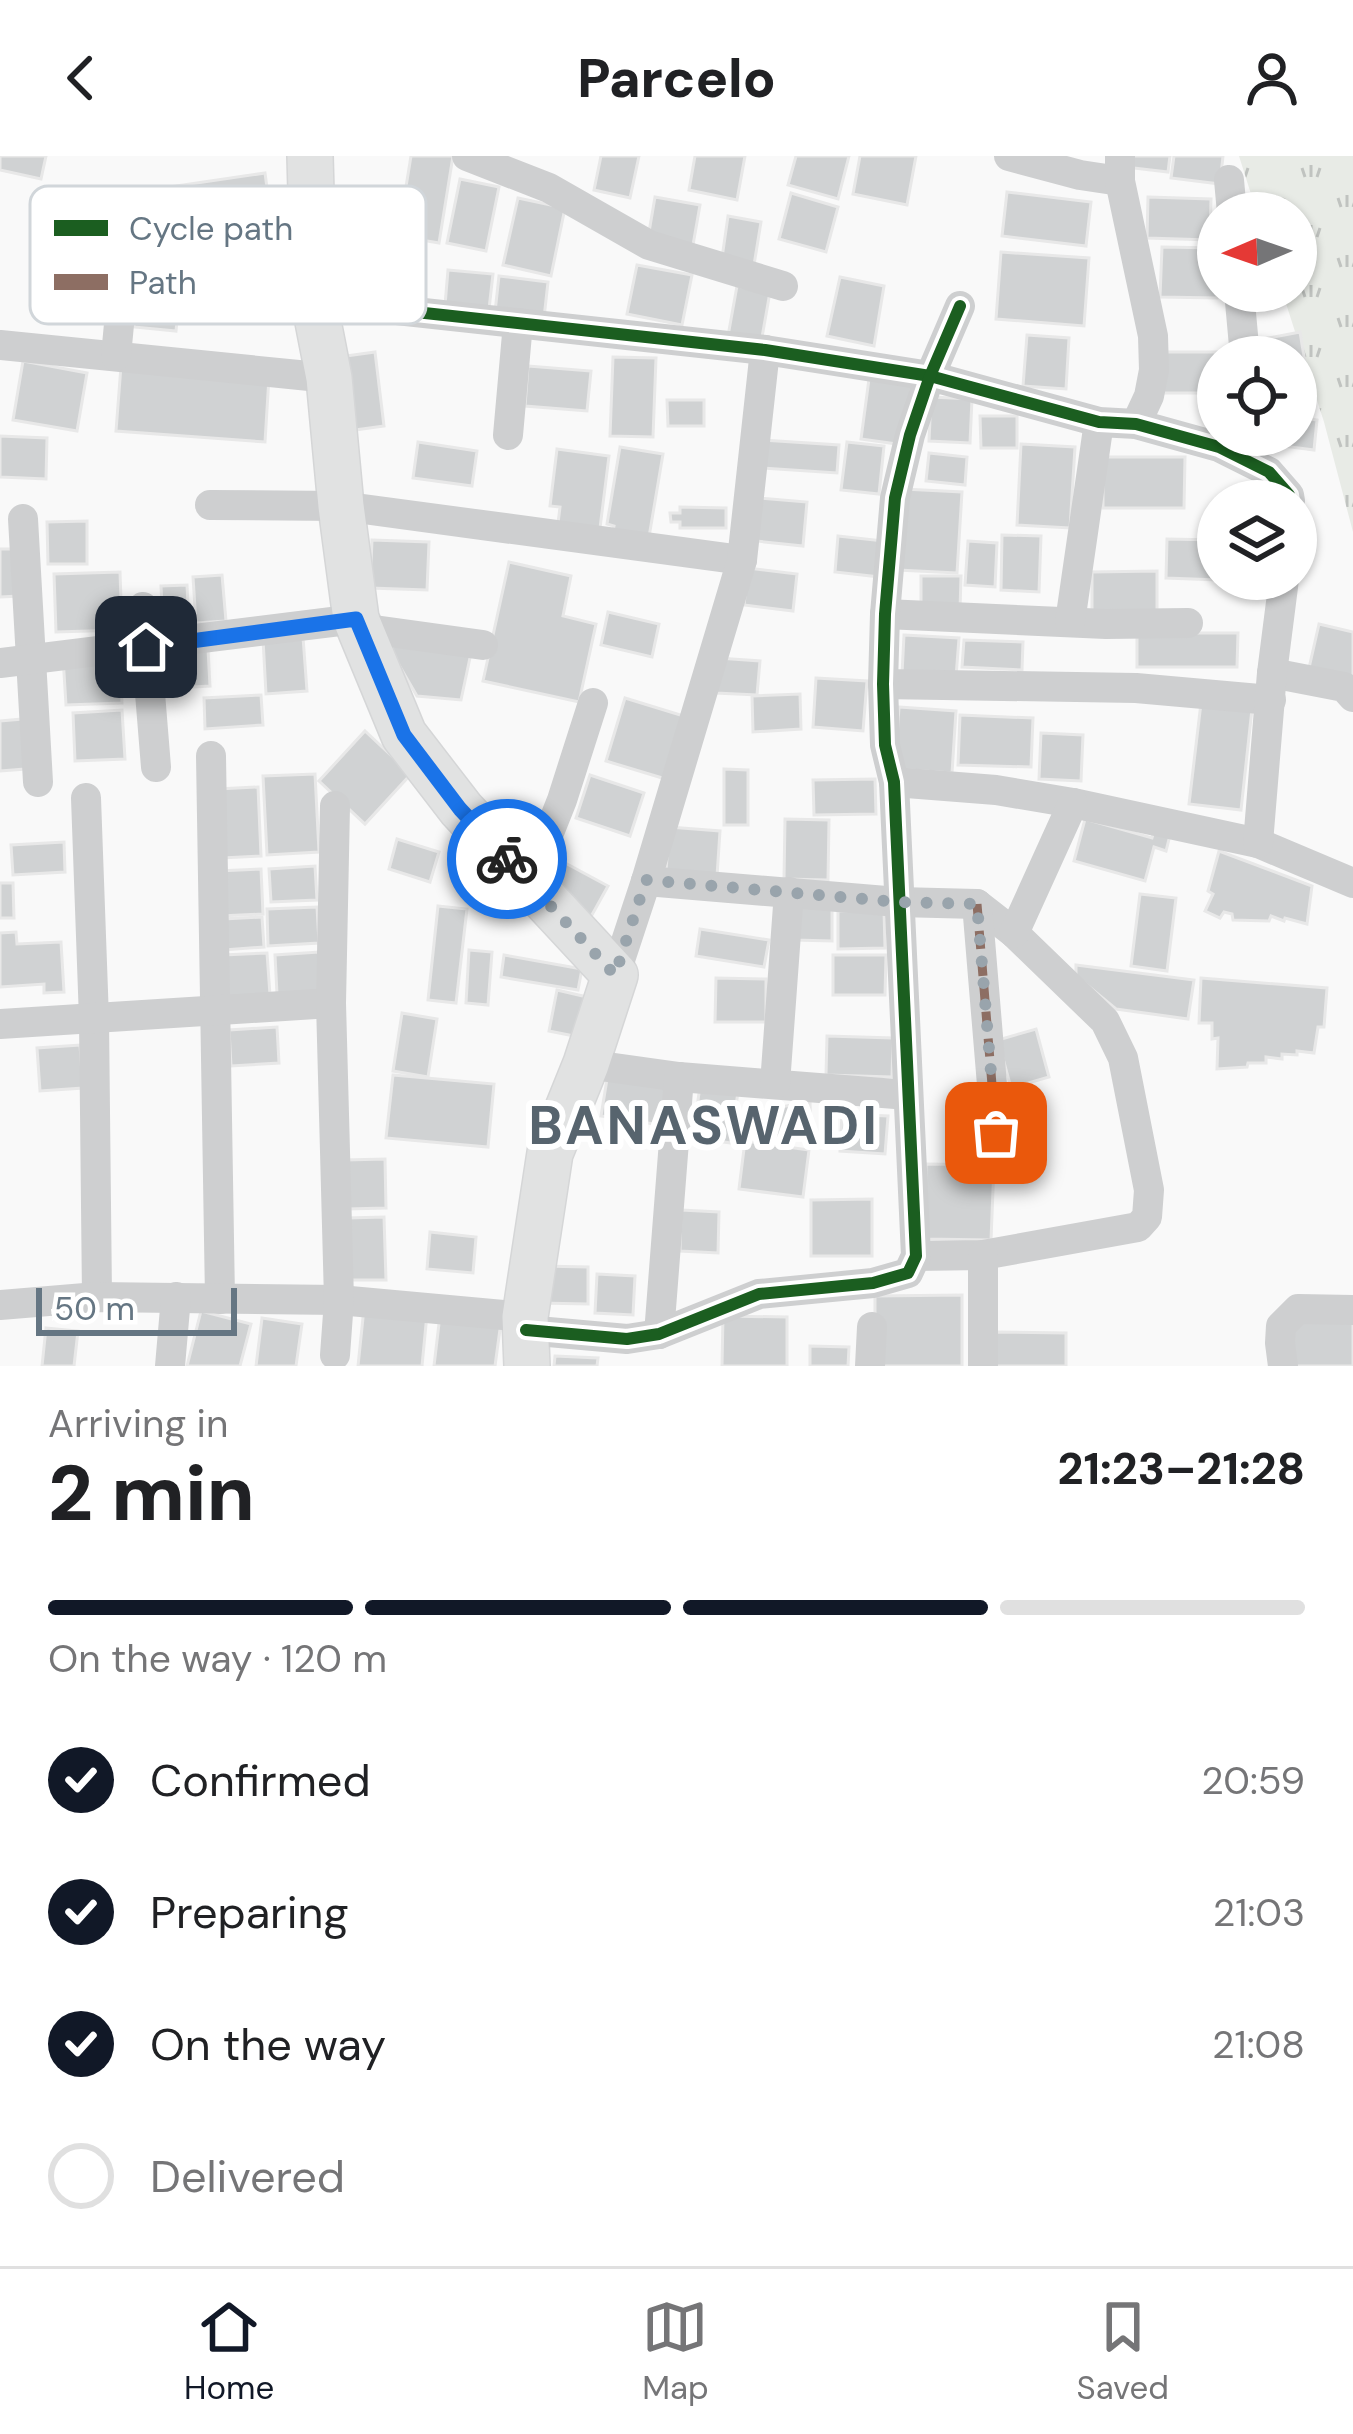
<!DOCTYPE html>
<meta charset="utf-8">
<style>
:root{--surface:#fff;--page:#f2f2f2;--text:#202124;--muted:#757577;--line:#e0e0e0;--accent:#111827}
body{margin:0;font-family:"DM Sans",sans-serif;background:var(--page);color:var(--text);height:100vh;display:flex;flex-direction:column;font-size:45px;white-space:nowrap}
*{box-sizing:border-box;margin:0}
p{font-size:39px;color:var(--muted)}
.icon{flex:none;width:66px;height:66px;fill:none;stroke:currentColor;stroke-width:2;stroke-linecap:round;stroke-linejoin:round}
.map{position:relative;height:1210px;overflow:hidden}
.side{display:flex;flex-direction:column;background:var(--surface);flex:1}
.side>*{flex:none}
.needle{width:78px;rotate:268deg}
.controls{position:absolute;left:1197px;top:36px;display:grid;gap:24px}
.controls a{display:grid;place-items:center;width:120px;height:120px;border-radius:50%;background:var(--surface);box-shadow:0 3px 9px #0004;font-size:60px}
.scale{position:absolute;left:36px;bottom:30px;width:201px;box-sizing:border-box;padding-left:12px;border:6px solid #657683;border-top:0;font-size:33px;line-height:42px;white-space:nowrap;color:#657683;-webkit-text-stroke:9px #fff;paint-order:stroke}
.pin{position:absolute;display:grid;place-items:center;width:102px;height:102px;color:#fff;margin:-51px;border-radius:24px;box-shadow:0 6px 18px #0006}
.courier{position:absolute;display:grid;place-items:center;width:120px;height:120px;margin:-60px;border:9px solid #1a73e8;border-radius:50%;background:#fff;color:#222;box-shadow:0 3px 15px #0007}
.head em{font-style:normal;font-weight:800}
.head div{display:flex;flex-direction:column-reverse}
.head{display:flex;align-items:center;justify-content:space-between;height:204px;padding:0 48px}
h1{font-size:78px;font-weight:800;line-height:90px}
.bar{display:grid;grid-template-columns:repeat(4,1fr);gap:18px 12px;align-content:center;height:144px;padding:0 48px}
.bar i{height:15px;border-radius:9px;background:var(--line)}
.bar .active{background:var(--accent)}
.bar p{grid-column:span 4}
ol{padding:0 48px;list-style:none}
li{display:flex;align-items:center;gap:36px;height:132px}
li p{margin-inline-start:auto}
li .icon{padding:12px;border-radius:50%;background:var(--accent);color:#fff;stroke-width:4}
li:last-child{color:var(--muted)}
li i{width:66px;height:66px;border:6px solid var(--line);border-radius:50%}
header{display:flex;justify-content:space-between;align-items:center;height:156px;padding:0 48px;background:var(--surface);font-size:54px;font-weight:800}
.dock{display:flex;justify-content:space-around;align-items:center;height:168px;border-top:3px solid var(--line);background:var(--surface);font-size:33px;color:var(--muted)}
.dock a{display:grid;justify-items:center;gap:6px}
.dock .active{color:var(--accent)}
.map>svg:first-child{display:block}
.park{fill:url(#park-tufts)}
.building{fill:#d0d2d3;stroke:#e8e8e8;stroke-width:3}
.lines{fill:none;stroke-linecap:round;stroke-linejoin:round}
.secondary-casing{stroke:#d5d6d7;stroke-width:48}
.street{stroke:#cecfd0;stroke-width:30}
.secondary{stroke:#e1e2e2;stroke-width:45}
.quiet{stroke:#8d6e63;stroke-width:9;stroke-dasharray:18 9;stroke-linecap:butt}
.cycleway-casing{stroke:#fff;stroke-width:20}
.cycleway{stroke:#1b5e20;stroke-width:12}
.done{stroke:#99a4ac;stroke-width:12;stroke-dasharray:0 21.6}
.route{stroke:#1a73e8;stroke-width:15}
.labels{text-anchor:middle;stroke-width:12;stroke-linejoin:round;paint-order:stroke}
.district-label{font-size:54px;font-weight:bold;letter-spacing:3px;fill:#57646e;stroke:#fff}
.key{fill:#fff;stroke:#d1d6da;stroke-width:3}
.key-label{font-size:33px;fill:#657683}
</style>
<header><svg class="icon" aria-label="back" viewBox="0 0 24 24"><path d="M15 5l-7 7 7 7"/></svg>Parcelo<svg class="icon" aria-label="person" viewBox="0 0 24 24"><circle cx="12" cy="8" r="4"/><path d="M4 21q1-7 8-7t8 7"/></svg></header>
<div class="map">
<svg width="1353" height="1210" viewBox="0 0 1353 1210">
<defs>
<pattern id="park-tufts" width="24" height="20" patternUnits="userSpaceOnUse" patternTransform="scale(3)"><rect width="24" height="20" fill="#e8ebe6"/><path d="M3 7l-1-3M5 7V3M7 7l1-3M15 17l-1-3M17 17v-4M19 17l1-3" fill="none" stroke="#c0c3c0"/></pattern>
</defs>
<rect width="100%" height="100%" fill="#f9f9f9"/>
<path class="park" d="M1239,0H1353V376L1324,266L1282,135H1296V57H1257Z"/>
<g class="building">
<path d="M0,0H46L41,23L0,14Z"/>
<path d="M411,0H453L439,87L398,80Z"/>
<path d="M601,0H639L630,42L594,34Z"/>
<path d="M695,0H745L737,44L689,34Z"/>
<path d="M796,0H849L838,43L788,29Z"/>
<path d="M860,0H916L907,49L853,38Z"/>
<path d="M1126,0H1170L1168,16L1125,11Z"/>
<path d="M1174,0H1223L1220,28L1171,22Z"/>
<path d="M265,17L270,54L155,71L149,34Z"/>
<path d="M460,23L499,31L486,95L447,87Z"/>
<path d="M1007,36L1091,46L1086,90L1002,80Z"/>
<path d="M791,37L838,51L826,96L779,83Z"/>
<path d="M655,41L700,49L693,89L648,82Z"/>
<path d="M1148,41L1211,43L1210,84L1147,82Z"/>
<path d="M518,42L565,52L551,120L503,109Z"/>
<path d="M728,60L761,66L754,109L722,102Z"/>
<path d="M1162,91L1218,92L1217,142L1160,141Z"/>
<path d="M1001,96L1089,102L1084,170L996,163Z"/>
<path d="M637,109L692,119L682,169L627,158Z"/>
<path d="M448,114L493,118L489,153L445,149Z"/>
<path d="M499,120L548,126L544,162L495,156Z"/>
<path d="M840,121L884,130L874,190L827,180Z"/>
<path d="M737,130L770,136L761,187L728,180Z"/>
<path d="M138,131L180,136L176,175L134,171Z"/>
<path d="M1300,176L1307,219L1296,222V201H1256L1253,185Z"/>
<path d="M1027,179L1069,182L1066,233L1023,230Z"/>
<path d="M375,196L384,270L355,274L346,200Z"/>
<path d="M1161,196H1234V201H1218V237H1161Z"/>
<path d="M613,201L656,202L653,281L610,280Z"/>
<path d="M23,205L87,217L77,275L13,264Z"/>
<path d="M121,210L269,221L265,286L116,275Z"/>
<path d="M528,210L591,215L587,255L525,250Z"/>
<path d="M869,223L912,229L904,289L861,283Z"/>
<path d="M931,241L972,243L970,287L929,285Z"/>
<path d="M667,244H704V270H668Z"/>
<path d="M980,260H1017V292H981Z"/>
<path d="M1296,261L1317,264L1314,294L1252,286L1253,279H1296Z"/>
<path d="M0,280L47,282L46,323L0,321Z"/>
<path d="M762,284L839,289L837,317L761,312Z"/>
<path d="M418,286L477,295L472,330L413,322Z"/>
<path d="M847,286L884,290L879,338L841,334Z"/>
<path d="M1021,288L1075,291L1070,372L1017,369Z"/>
<path d="M620,291L663,298L649,381L613,376L614,370L607,368Z"/>
<path d="M557,293L609,300L599,380L557,375L560,351L550,350Z"/>
<path d="M929,297L967,301L965,329L926,325Z"/>
<path d="M1103,301H1185L1184,352H1103Z"/>
<path d="M903,333L962,336L957,417L898,414Z"/>
<path d="M760,342L807,346L803,390L756,385Z"/>
<path d="M680,351L726,352V372H680V366H671L670,357H680Z"/>
<path d="M87,365V408H48L47,366Z"/>
<path d="M1002,379L1041,380L1039,436L1001,434Z"/>
<path d="M838,380L884,385L880,421L835,416Z"/>
<path d="M1167,383L1218,384V423H1245V425L1166,422Z"/>
<path d="M372,384L429,386L427,434L370,432Z"/>
<path d="M968,385L997,387L995,431L965,429Z"/>
<path d="M0,393H18L19,440L0,441Z"/>
<path d="M509,406L571,420L563,460L596,468L579,546L483,525Z"/>
<path d="M748,412L797,418L793,455L744,449Z"/>
<path d="M1157,415V456H1092V416Z"/>
<path d="M120,416L122,474L56,476L54,418Z"/>
<path d="M222,419L226,465L196,467L193,421Z"/>
<path d="M921,420H961L960,454H921Z"/>
<path d="M187,429L189,469L163,470L161,430Z"/>
<path d="M608,456L659,468L652,501L601,489Z"/>
<path d="M1319,468L1353,476V522L1309,512Z"/>
<path d="M1137,477H1238L1237,511H1137Z"/>
<path d="M904,479L959,482L956,521L902,518Z"/>
<path d="M394,480L471,497L461,544L417,540L392,497Z"/>
<path d="M303,481L307,535L266,538L263,483Z"/>
<path d="M964,484L1023,486L1022,514L962,511Z"/>
<path d="M208,493L210,530L159,533L157,495Z"/>
<path d="M120,498L122,547L66,549L63,501Z"/>
<path d="M718,502L760,505L757,539L716,537Z"/>
<path d="M816,522L867,525L863,575L813,571Z"/>
<path d="M800,538L801,573L753,576L752,540Z"/>
<path d="M261,539L263,569L205,573L204,542Z"/>
<path d="M625,542L687,561L669,624L606,605Z"/>
<path d="M1201,547L1252,553L1241,654L1189,648Z"/>
<path d="M899,551L956,555L952,617L895,613Z"/>
<path d="M122,554L125,603L75,605L73,557Z"/>
<path d="M960,559L1033,562L1031,611L958,609Z"/>
<path d="M23,563L25,613L0,615V565Z"/>
<path d="M365,575L411,618L365,668L319,625Z"/>
<path d="M1041,577L1083,579L1081,625L1039,623Z"/>
<path d="M724,613L748,614V669H724Z"/>
<path d="M315,618L319,696L267,699L263,620Z"/>
<path d="M590,619L644,637L630,680L576,662Z"/>
<path d="M875,623L876,658L814,659L813,624Z"/>
<path d="M258,631L261,700L222,702L218,633Z"/>
<path d="M785,663L829,664L828,724L784,723Z"/>
<path d="M1085,663L1152,682L1154,675L1170,679L1166,695L1154,691L1145,725L1074,705Z"/>
<path d="M669,671L720,675L717,720L666,716Z"/>
<path d="M397,683L439,696L430,726L389,713Z"/>
<path d="M64,686L65,716L13,719L11,689Z"/>
<path d="M1219,695L1312,730L1307,768L1285,762L1284,765L1271,760L1269,765L1233,764L1232,758L1224,756L1220,762L1205,755L1213,738L1208,735Z"/>
<path d="M556,702L608,730L588,766L545,732Z"/>
<path d="M315,710L317,744L271,746L269,713Z"/>
<path d="M261,713L263,758L220,760L218,715Z"/>
<path d="M0,727H13L14,762H0Z"/>
<path d="M1140,738L1176,742L1167,815L1131,810Z"/>
<path d="M795,745L832,746V785L794,784Z"/>
<path d="M438,750L467,753L456,847L428,844Z"/>
<path d="M317,751L319,787L268,790L267,753Z"/>
<path d="M884,754L885,792L838,793V755Z"/>
<path d="M262,761L264,791L224,794L223,763Z"/>
<path d="M700,773L769,784L764,811L696,800Z"/>
<path d="M16,776L17,788L61,786L64,836L44,837V828L0,831V777Z"/>
<path d="M469,794L492,796L488,849L466,847Z"/>
<path d="M319,796L321,835L277,838L275,799Z"/>
<path d="M267,797L270,839L226,842L223,799Z"/>
<path d="M504,799L582,813L578,834L501,821Z"/>
<path d="M833,799H886L885,839H833Z"/>
<path d="M1076,809L1194,824L1188,863L1116,853L1076,820Z"/>
<path d="M716,822L766,823V866H715Z"/>
<path d="M1201,822L1327,832L1324,871H1318L1314,897L1297,895V899L1282,898V903L1266,901V907H1248L1247,911L1217,913L1218,882L1212,883V867H1199Z"/>
<path d="M557,834L587,841L579,881L549,875Z"/>
<path d="M402,857L437,863L428,921L393,915Z"/>
<path d="M277,871L279,907L231,910L229,874Z"/>
<path d="M1036,873L1049,921L1011,932L998,884Z"/>
<path d="M827,880L893,882L892,921L826,919Z"/>
<path d="M80,889L83,932L40,935L37,892Z"/>
<path d="M608,917L667,927L661,969L601,960Z"/>
<path d="M393,919L494,928L488,991L386,982Z"/>
<path d="M701,922L739,928L731,987L693,982Z"/>
<path d="M810,945L811,983L743,978L752,957Z"/>
<path d="M842,958L888,960L885,998L840,995Z"/>
<path d="M745,985L809,994L803,1041L739,1033Z"/>
<path d="M385,1003L386,1052L347,1053L345,1004Z"/>
<path d="M926,1008L994,1009L991,1084L924,1083Z"/>
<path d="M872,1043V1100H811V1044Z"/>
<path d="M681,1054L719,1056L718,1097L680,1095Z"/>
<path d="M384,1061L386,1124H349L347,1062Z"/>
<path d="M430,1076L476,1081L473,1117L427,1113Z"/>
<path d="M540,1110L588,1111V1148L539,1147Z"/>
<path d="M597,1118L635,1120L633,1159L595,1157Z"/>
<path d="M962,1139V1210H875V1140Z"/>
<path d="M364,1152L427,1158L422,1210H358Z"/>
<path d="M201,1155L251,1168L240,1210H187Z"/>
<path d="M440,1159L501,1166L495,1210H434Z"/>
<path d="M1353,1159V1210H1292L1290,1162Z"/>
<path d="M723,1160L787,1161V1210H722Z"/>
<path d="M262,1162L302,1168L296,1210H256Z"/>
<path d="M46,1172L78,1175L74,1210H42Z"/>
<path d="M994,1176L1066,1177V1210H993Z"/>
<path d="M810,1190L849,1191L848,1210H810Z"/>
<path d="M555,1200L598,1202L597,1210H554Z"/>
</g>
<g class="lines">
<defs>
<path id="secondary" d="M310,0L314,145L329,222L341,350L356,463L404,579L461,653L615,819L586,908L550,997L525,1161L527,1210"/>
</defs>
<use href="#secondary" class="secondary-casing"/>
<g class="street">
<path d="M467,0L549,32L649,89L783,130"/>
<path d="M1009,0L1080,19L1120,25"/>
<path d="M1120,0V25L1153,180L1154,214L1149,240L1136,268"/>
<path d="M1229,24L1232,57"/>
<path d="M1239,135L1245,201"/>
<path d="M314,145L765,194L930,220L1099,266L1136,268L1219,291L1269,316L1289,339L1290,345"/>
<path d="M0,189L329,222"/>
<path d="M116,200L123,126"/>
<path d="M508,279L518,167"/>
<path d="M210,349L341,350L742,404"/>
<path d="M23,363L38,626"/>
<path d="M143,451L156,611"/>
<path d="M885,458L1106,468L1188,467"/>
<path d="M1070,466L1099,266"/>
<path d="M360,472L483,489"/>
<path d="M0,507L356,463"/>
<path d="M1272,517L1344,531L1353,541"/>
<path d="M883,528L1136,532L1271,544"/>
<path d="M211,600L220,1143"/>
<path d="M894,626L996,634L1073,647L1258,687L1353,727"/>
<path d="M86,642L94,863L97,1141"/>
<path d="M1258,687L1272,517L1284,423"/>
<path d="M646,725L898,746L977,748L1014,777L1105,865L1123,902L1149,1034L1147,1061L1138,1071L983,1099L916,1100"/>
<path d="M529,727L562,644L593,547"/>
<path d="M977,748L996,977"/>
<path d="M1014,777L1073,647"/>
<path d="M615,819L646,725L742,404L765,194"/>
<path d="M0,868L331,847"/>
<path d="M586,908L679,921L908,939"/>
<path d="M775,928L789,736"/>
<path d="M0,1149L97,1141L339,1144L525,1161"/>
<path d="M526,1174L627,1183L659,1178L759,1138L873,1127L908,1117L916,1100L894,626L885,589L883,528L885,458L895,342L910,279L930,220L960,150"/>
<path d="M659,1178L679,921"/>
<path d="M335,1199L339,1144L331,847L335,650"/>
<path d="M170,1210L176,1141"/>
<path d="M870,1210L872,1171"/>
<path d="M983,1210V1099"/>
<path d="M1283,1210L1280,1187L1281,1170L1298,1153L1353,1154"/>
</g>
<use href="#secondary" class="secondary"/>
<path class="quiet" d="M977,748L996,977"/>
<defs>
<g id="cycleway">
<path d="M314,145L765,194L930,220L1099,266L1136,268L1219,291L1269,316L1289,339L1290,345"/>
<path d="M526,1174L627,1183L659,1178L759,1138L873,1127L908,1117L916,1100L894,626L885,589L883,528L885,458L895,342L910,279L930,220L960,150"/>
</g>
</defs>
<use href="#cycleway" class="cycleway-casing"/>
<use href="#cycleway" class="cycleway"/>
</g>
<g class="lines">
<path class="done" d="M507,703L615,819L646,724L898,746L977,748L996,977"/>
<path class="route" d="M146,491L356,463L404,579L460,653L507,703"/>
</g>
<g class="labels">
<g class="district-label">
<text x="704" y="988">BANASWADI</text>
</g>
</g>
<rect x="30" y="30" width="396" height="138" rx="18" class="key"/>
<rect x="54" y="64" width="54" height="16" fill="#1b5e20"/>
<rect x="54" y="118" width="54" height="16" fill="#8d6e63"/>
<g class="key-label">
<text x="129" y="84">Cycle path</text>
<text x="129" y="138">Path</text>
</g>
</svg>
<div class="controls">
<a><svg class="needle" viewBox="-14 -14 28 28"><path d="M0-13l5 13h-10z" fill="#e53935"/><path d="M0 13l5-13h-10z" fill="#757577"/></svg></a>
<a><svg class="icon" aria-label="locate" viewBox="0 0 24 24"><circle cx="12" cy="12" r="6"/><path d="M12 2v4M12 18v4M2 12h4M18 12h4"/></svg></a>
<a><svg class="icon" aria-label="layers" viewBox="0 0 24 24"><path d="M12 4l9 5-9 5-9-5zM3 14l9 5 9-5"/></svg></a>
</div>
<div class="scale">50 m</div>
<div class="pin" style="left:996px;top:977px;background:#ea580c"><svg class="icon" aria-label="bag" viewBox="0 0 24 24"><path d="M5 8h14l-1 12H6zM9 8a3 3 0 0 1 6 0"/></svg></div>
<div class="pin" style="left:146px;top:491px;background:#1f2937"><svg class="icon" aria-label="home" viewBox="0 0 24 24"><path d="M3 11l9-7 9 7M6 9v11h12V9"/></svg></div>
<div class="courier" style="left:507px;top:703px"><svg class="icon" aria-label="bike" viewBox="0 0 24 24"><circle cx="6" cy="16" r="4"/><circle cx="18" cy="16" r="4"/><path d="M6 16l4-8h5l3 8M10 8l3 8H6M13 5h3"/></svg></div>
</div>
<section class="side">
<div class="head"><div><h1>2 min</h1><p>Arriving in</p></div><em>21:23–21:28</em></div>
<div class="bar"><i class="active"></i><i class="active"></i><i class="active"></i><i></i><p>On the way · 120 m</p></div>
<ol>
<li><svg class="icon" aria-label="check" viewBox="0 0 24 24"><path d="M5 12l5 5 9-10"/></svg>Confirmed<p>20:59</p></li>
<li><svg class="icon" aria-label="check" viewBox="0 0 24 24"><path d="M5 12l5 5 9-10"/></svg>Preparing<p>21:03</p></li>
<li><svg class="icon" aria-label="check" viewBox="0 0 24 24"><path d="M5 12l5 5 9-10"/></svg>On the way<p>21:08</p></li>
<li><i></i>Delivered</li>
</ol>
</section>
<nav class="dock">
<a class="active"><svg class="icon" aria-label="home" viewBox="0 0 24 24"><path d="M3 11l9-7 9 7M6 9v11h12V9"/></svg>Home</a>
<a><svg class="icon" aria-label="map" viewBox="0 0 24 24"><path d="M3 6l6-2 6 2 6-2v14l-6 2-6-2-6 2zM9 4v14M15 6v14"/></svg>Map</a>
<a><svg class="icon" aria-label="saved" viewBox="0 0 24 24"><path d="M7 4h10v16l-5-4-5 4z"/></svg>Saved</a>
</nav>
